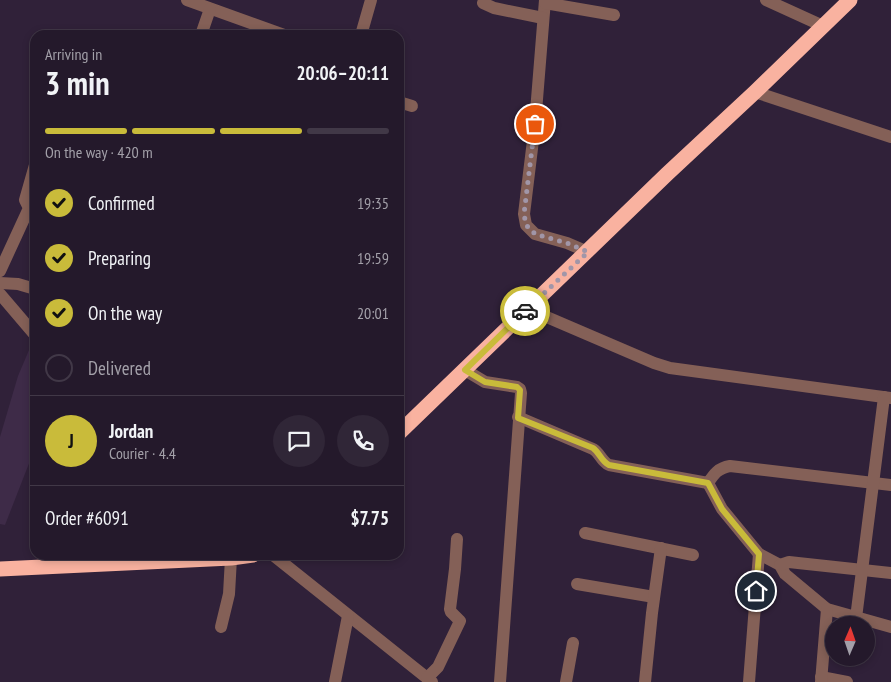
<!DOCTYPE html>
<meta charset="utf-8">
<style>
:root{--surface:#24192b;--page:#302637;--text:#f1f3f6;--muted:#a3a0a9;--line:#413847;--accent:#c9bb3a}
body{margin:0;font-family:"PT Sans Narrow",sans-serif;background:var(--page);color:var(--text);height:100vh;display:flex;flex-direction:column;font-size:19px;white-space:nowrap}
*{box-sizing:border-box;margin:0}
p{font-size:16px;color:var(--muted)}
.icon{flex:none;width:28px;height:28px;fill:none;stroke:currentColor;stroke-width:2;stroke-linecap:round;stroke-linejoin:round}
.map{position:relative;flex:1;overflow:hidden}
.details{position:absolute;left:30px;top:30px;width:374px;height:530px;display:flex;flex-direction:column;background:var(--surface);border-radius:15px;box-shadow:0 2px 8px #0003,0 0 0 1px var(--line)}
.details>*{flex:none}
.needle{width:32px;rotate:2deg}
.tools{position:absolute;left:825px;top:616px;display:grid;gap:10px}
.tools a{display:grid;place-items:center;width:50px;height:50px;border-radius:50%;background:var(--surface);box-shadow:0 2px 8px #0003,0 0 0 1px var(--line);font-size:25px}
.pin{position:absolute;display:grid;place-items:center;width:42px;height:42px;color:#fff;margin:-21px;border:2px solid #fff;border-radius:50%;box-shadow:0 1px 5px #0007}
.courier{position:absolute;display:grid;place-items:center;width:50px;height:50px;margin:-25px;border:4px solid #c9bb3a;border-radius:50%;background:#fff;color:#222;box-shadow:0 1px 6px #0007}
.head em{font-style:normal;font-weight:700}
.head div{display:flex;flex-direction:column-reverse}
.head{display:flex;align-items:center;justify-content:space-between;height:85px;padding:0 15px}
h1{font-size:32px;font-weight:700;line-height:38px}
.bar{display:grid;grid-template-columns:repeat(4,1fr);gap:8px 5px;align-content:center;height:60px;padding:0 15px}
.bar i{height:6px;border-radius:4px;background:var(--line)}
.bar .active{background:var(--accent)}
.bar p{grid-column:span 4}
.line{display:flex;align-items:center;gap:12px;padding:0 15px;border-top:1px solid var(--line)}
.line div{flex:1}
.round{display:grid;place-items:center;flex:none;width:52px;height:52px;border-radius:26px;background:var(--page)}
ol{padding:0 15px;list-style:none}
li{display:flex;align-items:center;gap:15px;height:55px}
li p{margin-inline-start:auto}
li .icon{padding:5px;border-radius:50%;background:var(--accent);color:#111;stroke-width:4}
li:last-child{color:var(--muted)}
li i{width:28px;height:28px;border:2px solid var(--line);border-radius:50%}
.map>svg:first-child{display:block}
.built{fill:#3e2b48}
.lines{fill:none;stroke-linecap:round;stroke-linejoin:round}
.minor{stroke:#846057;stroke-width:12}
.highway{stroke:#f9b2a0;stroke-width:15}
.done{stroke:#a196a8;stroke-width:5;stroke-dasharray:0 9}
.route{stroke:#c9bb3a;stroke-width:6}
</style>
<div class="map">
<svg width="891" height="682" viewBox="0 0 891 682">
<rect width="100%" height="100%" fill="#302139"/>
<path class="built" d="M35,336V448L5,525L0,524V437L18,376Z"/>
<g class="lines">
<g class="minor">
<path d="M187,0L284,35"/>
<path d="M545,0L535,124L524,214L526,225L535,234L567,243L588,252"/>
<path d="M766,0L823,26"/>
<path d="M483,3L494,8L543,18"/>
<path d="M545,3L614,15"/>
<path d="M201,35L210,9"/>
<path d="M361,35L371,0"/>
<path d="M755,92L891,137"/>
<path d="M399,102L412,106"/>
<path d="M0,271L29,208L25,200L35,165"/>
<path d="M0,283L18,284L35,289"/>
<path d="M0,294L35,335"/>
<path d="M528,309L654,363L670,368L891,398"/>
<path d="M465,370L485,382L517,387L520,389L521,393L500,682"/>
<path d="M518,417L593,449C600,453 601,461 609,465L708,483"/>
<path d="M891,485L730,466C718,468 714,474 708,483L722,509L759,554L780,565L785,574L827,609L891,627"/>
<path d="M585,533L693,555"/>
<path d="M273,555L432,682"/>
<path d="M780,565L789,562L798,563L891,573"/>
<path d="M577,584L654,597"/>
<path d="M856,618L884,397"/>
<path d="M221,627L229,594L231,558"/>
<path d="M821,677L847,682"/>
<path d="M427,678L438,667L460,621L451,612L450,609L455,569L457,539"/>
<path d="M335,682L348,616"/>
<path d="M566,682L573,643"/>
<path d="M645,682L652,613L661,548"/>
<path d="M749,682L759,554"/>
<path d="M821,682L827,609"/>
</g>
<g class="highway">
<path d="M399,433L667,174L755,92L850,0"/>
<path d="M0,569L231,558L253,555"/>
</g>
</g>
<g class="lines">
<path class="done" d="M525,311L588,252L567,243L535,234L526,225L524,214L535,124"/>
<path class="route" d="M525,311L465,370L485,382L517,387L520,390L518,418L593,448C600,453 601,461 609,465L708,483L722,509L759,554L756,591"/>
</g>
</svg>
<div class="tools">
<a><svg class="needle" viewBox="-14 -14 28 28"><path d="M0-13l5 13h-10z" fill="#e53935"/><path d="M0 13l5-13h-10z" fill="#a3a0a9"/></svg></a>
</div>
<div class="pin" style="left:535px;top:124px;background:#ea580c"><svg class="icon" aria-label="bag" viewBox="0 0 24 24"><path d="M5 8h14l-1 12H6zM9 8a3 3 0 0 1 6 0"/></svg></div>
<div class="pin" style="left:756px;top:591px;background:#1f2937"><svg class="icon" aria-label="home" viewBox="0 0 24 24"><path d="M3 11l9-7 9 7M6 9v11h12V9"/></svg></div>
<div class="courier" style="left:525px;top:311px"><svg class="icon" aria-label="car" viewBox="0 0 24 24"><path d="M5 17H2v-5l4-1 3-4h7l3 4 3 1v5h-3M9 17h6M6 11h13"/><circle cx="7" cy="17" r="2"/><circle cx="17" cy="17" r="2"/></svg></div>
<section class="details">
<div class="head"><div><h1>3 min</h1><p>Arriving in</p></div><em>20:06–20:11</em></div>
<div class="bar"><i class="active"></i><i class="active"></i><i class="active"></i><i></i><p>On the way · 420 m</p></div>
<ol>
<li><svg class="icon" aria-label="check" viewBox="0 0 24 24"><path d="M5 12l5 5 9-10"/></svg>Confirmed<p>19:35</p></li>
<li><svg class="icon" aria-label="check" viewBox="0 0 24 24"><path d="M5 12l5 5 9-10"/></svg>Preparing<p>19:59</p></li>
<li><svg class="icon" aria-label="check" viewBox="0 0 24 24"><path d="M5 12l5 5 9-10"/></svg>On the way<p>20:01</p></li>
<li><i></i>Delivered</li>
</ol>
<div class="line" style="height:90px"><b class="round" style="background:var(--accent);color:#111">J</b><div><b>Jordan</b><p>Courier · 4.4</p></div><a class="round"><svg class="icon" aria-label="chat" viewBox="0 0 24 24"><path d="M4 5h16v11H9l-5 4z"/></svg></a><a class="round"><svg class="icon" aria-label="phone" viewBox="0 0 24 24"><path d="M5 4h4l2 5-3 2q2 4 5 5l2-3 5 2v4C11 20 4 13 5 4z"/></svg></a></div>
<div class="line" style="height:65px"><div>Order #6091</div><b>$7.75</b></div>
</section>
</div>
